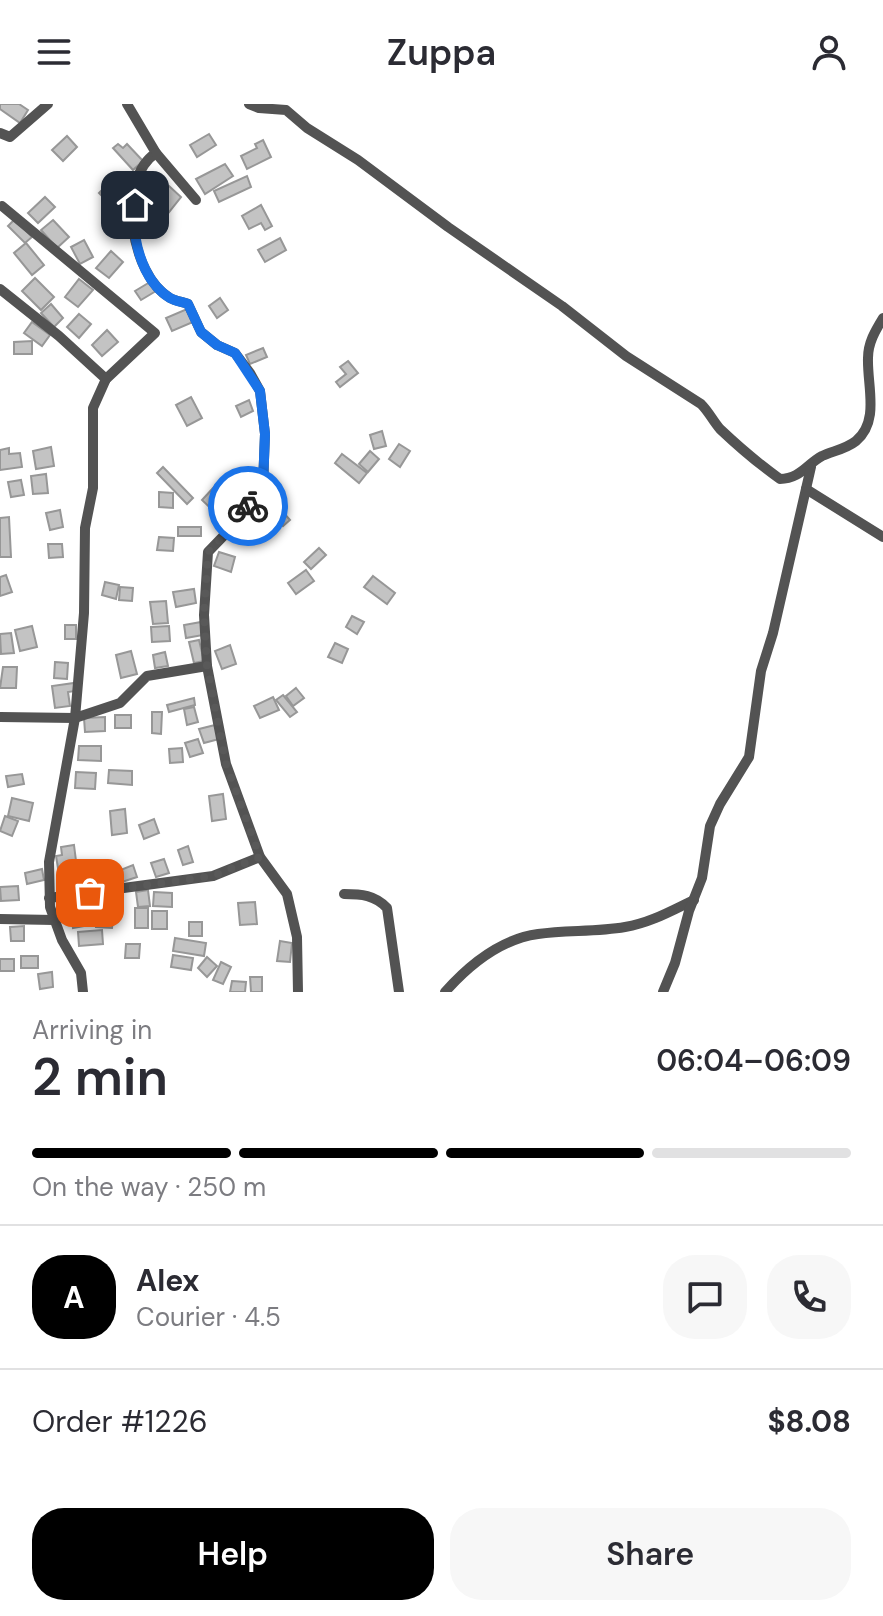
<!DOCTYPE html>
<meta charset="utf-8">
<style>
:root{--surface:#fff;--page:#f7f7f7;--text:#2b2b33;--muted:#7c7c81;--line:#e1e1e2;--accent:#000}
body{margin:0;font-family:"DM Sans",sans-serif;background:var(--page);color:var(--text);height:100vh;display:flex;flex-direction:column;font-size:30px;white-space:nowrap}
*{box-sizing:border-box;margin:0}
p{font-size:26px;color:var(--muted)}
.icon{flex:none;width:44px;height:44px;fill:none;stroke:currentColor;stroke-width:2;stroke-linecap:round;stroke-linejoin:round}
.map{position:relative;height:888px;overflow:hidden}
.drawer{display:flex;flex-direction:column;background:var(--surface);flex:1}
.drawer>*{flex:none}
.pin{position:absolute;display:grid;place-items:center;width:68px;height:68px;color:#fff;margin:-34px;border-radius:16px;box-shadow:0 4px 12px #0006}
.courier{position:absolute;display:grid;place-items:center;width:80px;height:80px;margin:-40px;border:6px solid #1a73e8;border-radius:50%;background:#fff;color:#222;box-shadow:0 2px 10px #0007}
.head em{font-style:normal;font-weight:600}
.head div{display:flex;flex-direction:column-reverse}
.head{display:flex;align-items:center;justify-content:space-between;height:136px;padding:0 32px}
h1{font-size:52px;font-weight:600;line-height:60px}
.bar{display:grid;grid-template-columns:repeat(4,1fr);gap:12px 8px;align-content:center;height:96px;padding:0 32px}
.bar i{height:10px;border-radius:6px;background:var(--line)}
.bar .selected{background:var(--accent)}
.bar p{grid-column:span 4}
.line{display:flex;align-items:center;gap:20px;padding:0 32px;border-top:2px solid var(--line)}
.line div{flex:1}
.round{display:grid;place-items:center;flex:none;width:84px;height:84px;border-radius:32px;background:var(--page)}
.action{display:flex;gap:16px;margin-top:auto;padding:16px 32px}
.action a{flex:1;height:92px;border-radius:32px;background:var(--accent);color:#fff;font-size:32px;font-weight:600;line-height:92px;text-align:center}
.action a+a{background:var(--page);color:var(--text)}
header{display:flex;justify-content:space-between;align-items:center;height:104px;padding:0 32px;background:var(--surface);font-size:36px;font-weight:600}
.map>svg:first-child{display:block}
.building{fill:#c3c3c3;stroke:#979797;stroke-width:2}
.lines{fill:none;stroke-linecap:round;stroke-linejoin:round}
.street{stroke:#535353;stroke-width:10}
.done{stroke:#595959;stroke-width:8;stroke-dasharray:0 14.4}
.route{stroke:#1a73e8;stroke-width:10}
</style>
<header><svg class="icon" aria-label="menu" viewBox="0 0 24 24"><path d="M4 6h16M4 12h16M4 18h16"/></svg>Zuppa<svg class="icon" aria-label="person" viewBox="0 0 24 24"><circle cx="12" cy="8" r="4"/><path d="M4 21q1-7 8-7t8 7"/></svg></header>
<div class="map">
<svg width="883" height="888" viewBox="0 0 883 888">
<rect width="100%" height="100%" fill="#fff"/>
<g class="building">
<path d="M0,0H19L28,6L20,19L0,5Z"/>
<path d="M209,30L216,41L197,53L190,41Z"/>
<path d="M67,32L77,43L63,57L52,46Z"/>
<path d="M263,36L271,53L247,65L241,52L257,44L255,40Z"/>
<path d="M118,40L123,44L127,40L143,57L133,66L113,44Z"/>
<path d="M225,60L233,72L205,90L196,75Z"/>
<path d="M247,72L251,83L219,98L214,87Z"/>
<path d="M109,79L118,89L109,99L99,89Z"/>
<path d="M169,82L181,93L150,132L136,120Z"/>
<path d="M123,92L134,101L125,112L114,103Z"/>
<path d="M45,93L55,103L38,119L28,109Z"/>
<path d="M261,101L272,122L265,126L261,119L249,125L242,112Z"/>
<path d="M15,115L32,133L25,139L8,122Z"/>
<path d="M53,116L69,133L57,144L41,126Z"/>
<path d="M280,134L286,146L265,158L258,146Z"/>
<path d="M84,136L93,153L80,160L71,143Z"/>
<path d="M26,139L44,161L32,171L14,149Z"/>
<path d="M111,147L123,158L109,174L96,164Z"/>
<path d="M35,174L54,193L41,206L22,187Z"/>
<path d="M79,175L93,186L78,203L65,193Z"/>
<path d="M150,178L156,187L141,196L135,187Z"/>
<path d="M220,194L228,206L217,214L209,202Z"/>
<path d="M51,200L63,214L54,223L41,209Z"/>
<path d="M187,205L193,218L172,227L166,214Z"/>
<path d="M79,210L91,220L79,234L67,223Z"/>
<path d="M32,218L50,231L42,242L24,229Z"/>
<path d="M107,226L118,238L102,252L92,241Z"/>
<path d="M32,237V250H14V238Z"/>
<path d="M263,244L267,253L250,260L246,251Z"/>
<path d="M348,257L358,269L340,283L336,278L346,270L340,263Z"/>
<path d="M191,293L202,314L187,322L176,301Z"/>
<path d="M249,296L253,307L241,313L236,302Z"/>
<path d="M382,327L386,342L374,345L370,331Z"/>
<path d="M399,340L410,347L400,363L389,355Z"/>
<path d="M51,343L54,362L36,365L33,347Z"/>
<path d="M9,344V350L20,349L22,363L0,366V346Z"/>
<path d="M370,347L379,355L368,368L359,360Z"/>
<path d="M342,350L367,369L359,379L335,359Z"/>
<path d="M163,363L193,394L187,400L157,369Z"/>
<path d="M46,370L48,389L33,390L31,372Z"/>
<path d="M21,376L24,391L11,393L8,378Z"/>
<path d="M215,382L236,400L222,415L202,396Z"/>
<path d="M159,388L173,389V404L159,403Z"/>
<path d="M275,399L290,416L283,422L268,405Z"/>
<path d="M60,406L63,423L50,426L46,409Z"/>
<path d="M9,413L11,453H0V414Z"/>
<rect x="178" y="423" width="23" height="9"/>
<path d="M159,433L174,434L173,447L157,446Z"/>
<path d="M48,440H62L63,453L49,454Z"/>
<path d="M319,444L326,451L311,465L304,458Z"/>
<path d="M219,448L235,453L231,468L214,462Z"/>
<path d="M306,466L314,477L296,490L288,479Z"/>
<path d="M6,471L12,488L0,492V473Z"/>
<path d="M373,472L395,489L387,500L364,483Z"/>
<path d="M105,478L119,481L116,495L102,491Z"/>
<path d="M120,483L133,484L132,497L119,496Z"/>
<path d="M194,485L196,499L176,503L173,488Z"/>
<path d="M166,497L168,519L153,520L150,498Z"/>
<path d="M352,512L364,518L357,530L346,523Z"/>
<path d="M201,518L203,531L186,534L184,521Z"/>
<rect x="65" y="521" width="11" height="14"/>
<path d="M32,522L37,543L20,547L15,526Z"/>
<path d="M169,522L170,537L152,538L151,523Z"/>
<path d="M11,529L14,549L1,550L0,530Z"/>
<path d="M199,536L204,557L194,559L189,538Z"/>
<path d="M335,539L348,545L342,559L328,553Z"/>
<path d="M230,541L236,560L222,565L215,547Z"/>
<path d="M131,547L137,570L121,574L116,551Z"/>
<path d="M165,548L168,562L155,564L153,551Z"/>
<path d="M55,558L68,559L67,575L54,574Z"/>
<path d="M3,563H17L16,584H0Z"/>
<path d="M74,579L75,587L68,588L70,602L55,604L52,582Z"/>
<path d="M296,584L304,594L293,602L286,592Z"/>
<path d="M283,591L297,608L290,613L276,596Z"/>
<path d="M273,593L279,606L260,614L254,602Z"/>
<path d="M194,594L195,601L169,608L167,601Z"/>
<path d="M194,603L198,618L187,621L184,605Z"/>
<path d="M152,608H162L161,630L152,629Z"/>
<rect x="115" y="611" width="16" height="13"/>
<path d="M105,613V627L85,628L84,614Z"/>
<path d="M215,621L219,635L204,639L199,625Z"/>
<path d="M198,635L203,649L190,653L185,639Z"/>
<path d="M79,642H101V657L78,656Z"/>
<path d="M182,644L183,658L170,659L169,645Z"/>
<path d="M109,666L132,667V681L108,679Z"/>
<path d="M76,668L96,669L95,685L75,684Z"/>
<path d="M22,670L24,680L8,683L6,672Z"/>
<path d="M223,690L226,715L212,717L209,692Z"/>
<path d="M12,694L33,699L29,717L8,712Z"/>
<path d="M125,705L127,729L112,731L110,707Z"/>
<path d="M5,712L18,717L12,732L0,727Z"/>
<path d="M154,715L159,729L144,735L139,721Z"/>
<path d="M74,741L76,757L68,758L69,762L58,764L56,752L62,751L61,743Z"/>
<path d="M188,742L193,758L183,761L178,746Z"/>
<path d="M164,755L169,769L156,773L151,759Z"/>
<path d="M133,761L137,773L122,778L118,767Z"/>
<path d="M42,765L44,776L27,780L25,769Z"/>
<path d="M18,782L19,796L1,797L0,783Z"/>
<path d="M148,786L150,802L138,803L136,788Z"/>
<path d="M154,788L172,789V803L153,802Z"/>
<path d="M255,798L257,820L240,821L238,799Z"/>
<rect x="135" y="804" width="13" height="20"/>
<path d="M93,806L95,820L73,824L71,810Z"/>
<rect x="152" y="807" width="15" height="18"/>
<path d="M97,808L114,809L112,824L96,823Z"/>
<rect x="189" y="818" width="13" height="14"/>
<path d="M24,822V837H11L10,823Z"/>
<path d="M102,826L103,840L79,842L78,828Z"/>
<path d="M175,834L206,839L204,852L173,847Z"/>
<path d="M280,837L292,839L290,858L277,857Z"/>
<path d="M126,840H140L139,854H125Z"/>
<path d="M173,851L193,854L191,866L171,863Z"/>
<rect x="21" y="852" width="17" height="12"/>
<path d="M207,853L217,862L207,873L198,864Z"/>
<rect x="0" y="855" width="14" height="12"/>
<path d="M221,858L231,863L223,880L213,876Z"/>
<path d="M52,868L53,883L40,885L38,870Z"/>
<path d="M250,873H262V888H251Z"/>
<path d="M232,877L246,878L245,888H230Z"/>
</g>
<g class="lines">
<g class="street">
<path d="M127,0L156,49C116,75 130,171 170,194C175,197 183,198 188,200L201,228L217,241L235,249L250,269L260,287L265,330L263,381L237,418L208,448L204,511L207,562L226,660L260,753L287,790L297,833L298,888"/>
<path d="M249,0L259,4L286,6L307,24L358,56L448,123L562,202L626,252L701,300C709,308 713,317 720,325C739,343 759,360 780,375C800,375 807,360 822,352C833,347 846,345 856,337C880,317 867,282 868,254C868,239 875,227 883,214"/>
<path d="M0,29L10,33L48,0"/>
<path d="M156,49L196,96"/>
<path d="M2,102L155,229L106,275L93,304V384L85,424L84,509L75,614L49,758L50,803L62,836L81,869L83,888"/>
<path d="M0,185L59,232L106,275"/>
<path d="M806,385L883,433"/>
<path d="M0,613L75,614L120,599L147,572L207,562"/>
<path d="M344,790C361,790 375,791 387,804L399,888"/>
<path d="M49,794L213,772L260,753"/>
<path d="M0,815L54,816"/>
<path d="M445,888C469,861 501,835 538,830C567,826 596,828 625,823C650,819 671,807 694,796"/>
<path d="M663,888L675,859L689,807L702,774L710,722L720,700L749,653L761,567L773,529L811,363"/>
</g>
</g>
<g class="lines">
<path class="done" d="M90,789L213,772L260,753L226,660L207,562L204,511L208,448L237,418L248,402"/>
<path class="route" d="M135,101C131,132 141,176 170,194C175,197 183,198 188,200L201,228L217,241L235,249L260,287L265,330L263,381L248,402"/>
</g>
</svg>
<div class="pin" style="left:90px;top:789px;background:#ea580c"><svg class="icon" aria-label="bag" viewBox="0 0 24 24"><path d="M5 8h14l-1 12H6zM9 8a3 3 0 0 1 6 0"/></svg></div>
<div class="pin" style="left:135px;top:101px;background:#1f2937"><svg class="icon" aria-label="home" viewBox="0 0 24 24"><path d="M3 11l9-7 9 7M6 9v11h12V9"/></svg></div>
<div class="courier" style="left:248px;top:402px"><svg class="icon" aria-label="bike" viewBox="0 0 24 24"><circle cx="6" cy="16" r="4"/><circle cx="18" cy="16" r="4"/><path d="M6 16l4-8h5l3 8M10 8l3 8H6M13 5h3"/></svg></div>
</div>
<section class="drawer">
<div class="head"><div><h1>2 min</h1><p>Arriving in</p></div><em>06:04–06:09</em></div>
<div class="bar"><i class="selected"></i><i class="selected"></i><i class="selected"></i><i></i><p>On the way · 250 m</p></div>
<div class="line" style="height:144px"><b class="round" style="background:var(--accent);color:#fff">A</b><div><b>Alex</b><p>Courier · 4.5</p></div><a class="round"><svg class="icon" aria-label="chat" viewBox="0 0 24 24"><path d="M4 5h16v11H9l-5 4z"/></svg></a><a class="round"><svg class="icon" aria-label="phone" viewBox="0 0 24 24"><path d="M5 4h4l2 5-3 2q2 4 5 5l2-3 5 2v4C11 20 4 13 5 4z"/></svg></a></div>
<div class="line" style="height:104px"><div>Order #1226</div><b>$8.08</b></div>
<div class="action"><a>Help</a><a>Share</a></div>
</section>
